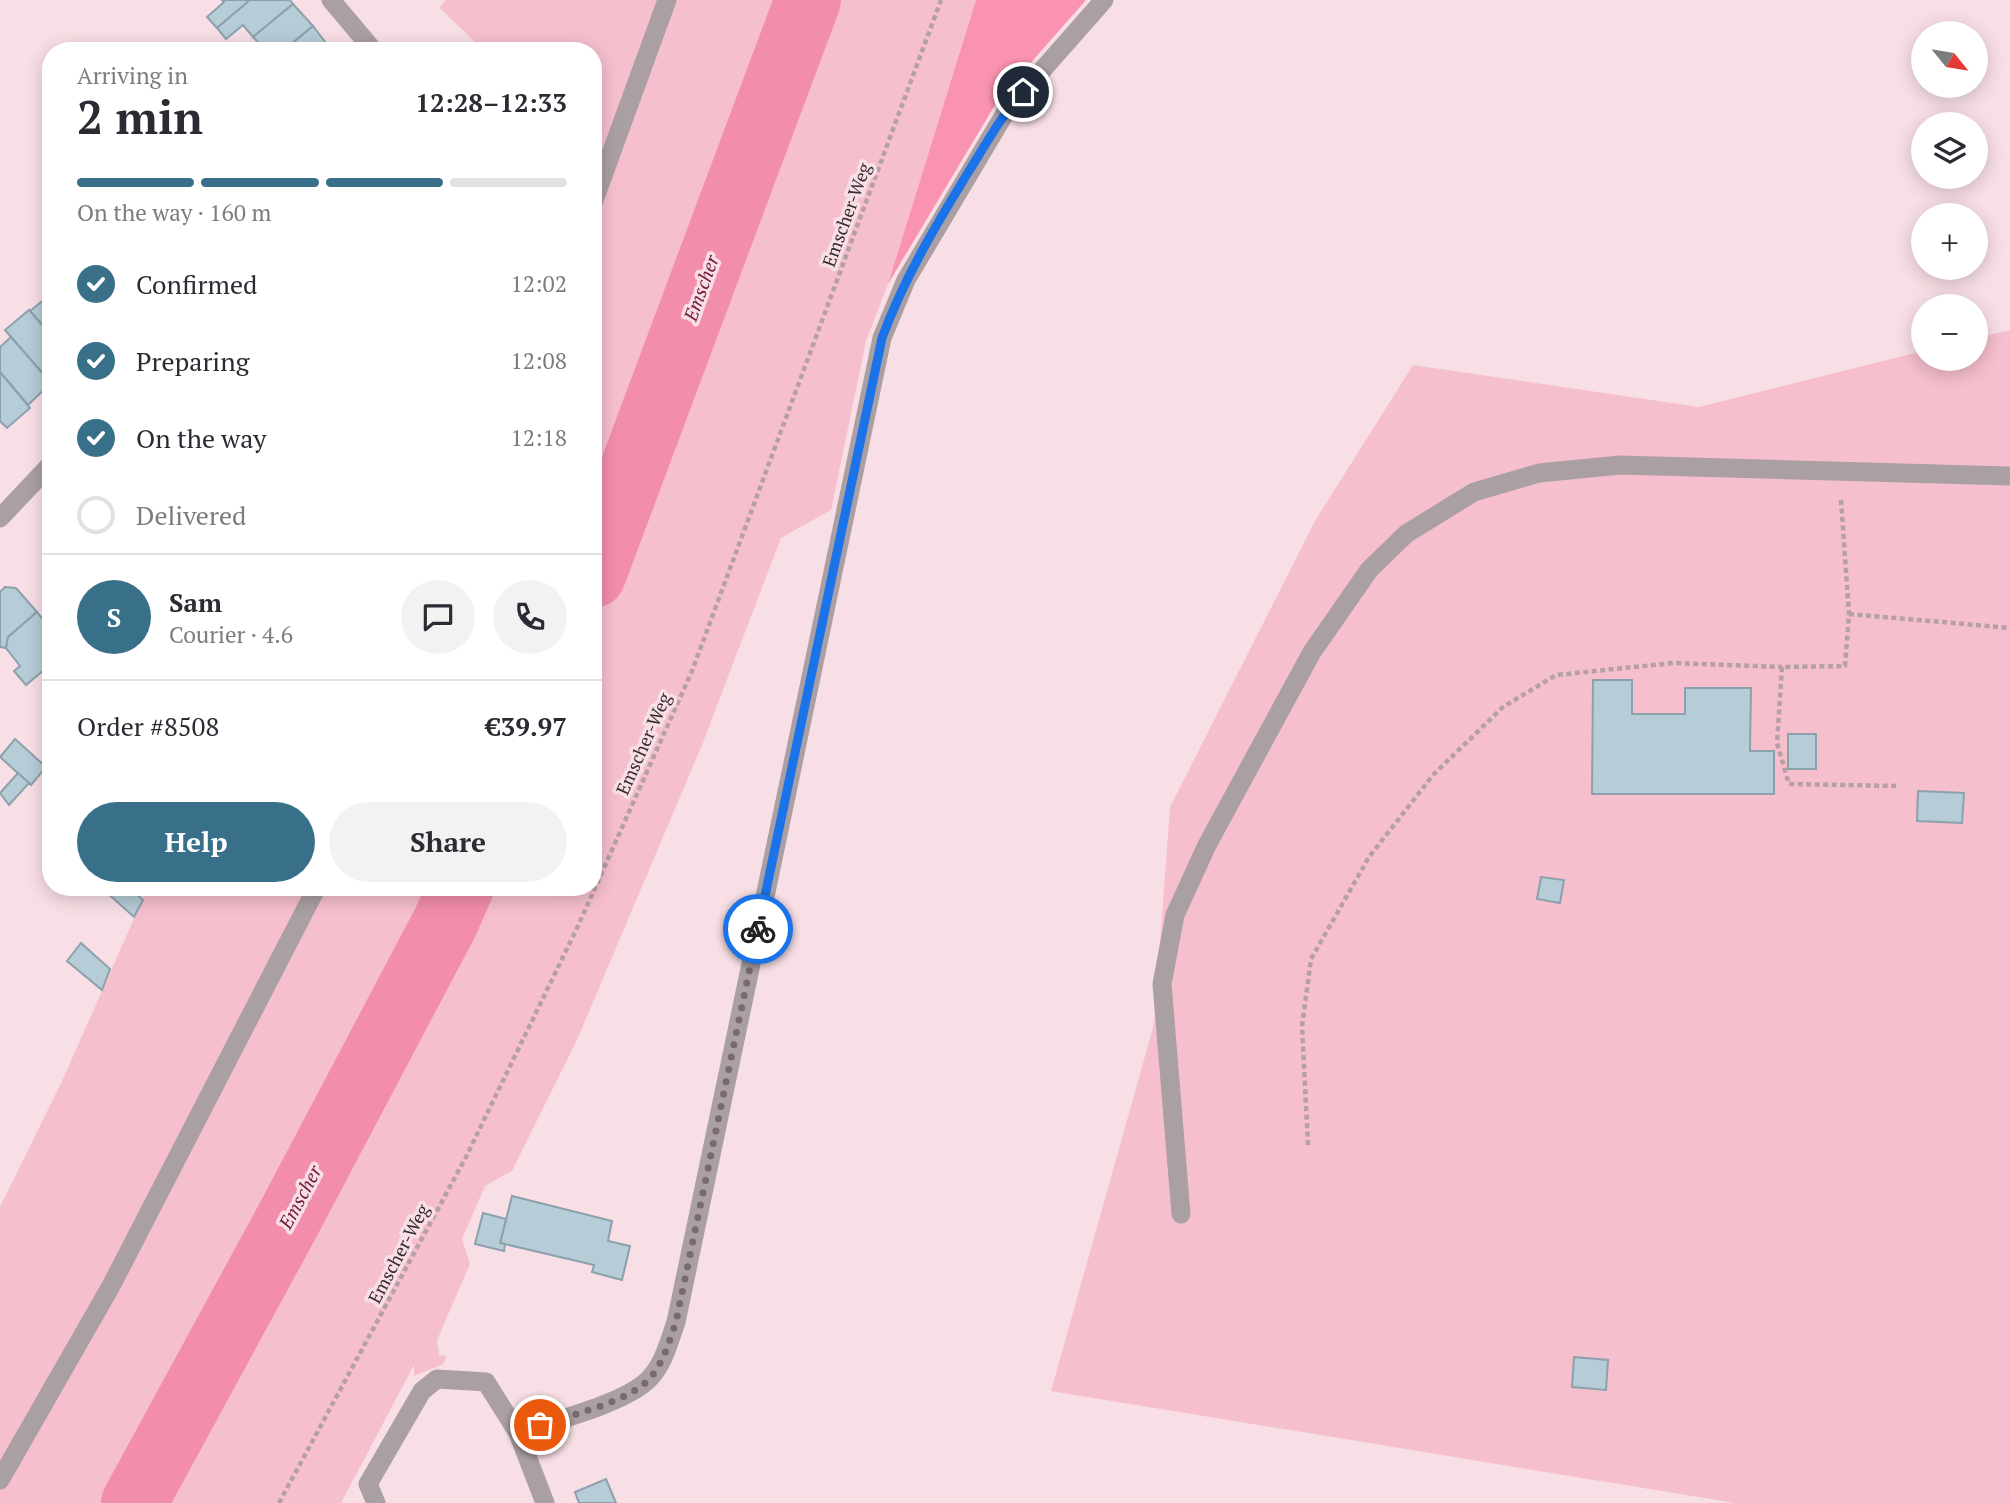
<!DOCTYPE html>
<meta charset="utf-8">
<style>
:root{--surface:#fff;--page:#f2f2f3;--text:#2b2b33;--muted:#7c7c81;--line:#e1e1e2;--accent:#38708a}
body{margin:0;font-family:"PT Serif",serif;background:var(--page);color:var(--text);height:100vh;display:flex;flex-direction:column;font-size:26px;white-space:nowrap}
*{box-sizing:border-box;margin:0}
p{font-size:23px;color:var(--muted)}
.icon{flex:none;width:38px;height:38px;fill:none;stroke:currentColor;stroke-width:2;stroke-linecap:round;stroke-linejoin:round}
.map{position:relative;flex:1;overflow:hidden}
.drawer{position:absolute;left:42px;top:42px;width:560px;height:854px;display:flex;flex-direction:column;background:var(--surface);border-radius:28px;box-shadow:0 4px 18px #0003}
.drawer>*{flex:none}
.needle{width:46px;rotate:120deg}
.tools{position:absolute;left:1911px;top:21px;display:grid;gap:14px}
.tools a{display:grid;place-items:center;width:77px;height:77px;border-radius:50%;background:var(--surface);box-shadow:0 4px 18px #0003;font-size:35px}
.pin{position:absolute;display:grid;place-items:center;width:60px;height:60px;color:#fff;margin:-30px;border:4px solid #fff;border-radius:50%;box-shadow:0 2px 7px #0007}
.courier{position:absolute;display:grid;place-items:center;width:70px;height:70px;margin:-35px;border:5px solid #1a73e8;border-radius:50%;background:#fff;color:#222;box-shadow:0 2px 9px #0007}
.overview em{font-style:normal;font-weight:800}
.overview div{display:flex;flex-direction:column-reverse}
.overview{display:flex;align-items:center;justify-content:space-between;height:119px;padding:0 35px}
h1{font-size:46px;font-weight:800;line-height:52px}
.bar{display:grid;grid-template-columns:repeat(4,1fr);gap:10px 7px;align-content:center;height:84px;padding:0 35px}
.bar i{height:9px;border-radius:5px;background:var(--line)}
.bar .on{background:var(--accent)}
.bar p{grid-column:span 4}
.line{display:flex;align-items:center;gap:18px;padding:0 35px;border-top:2px solid var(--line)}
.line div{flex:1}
.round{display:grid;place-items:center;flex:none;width:74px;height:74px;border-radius:37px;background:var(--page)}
ol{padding:0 35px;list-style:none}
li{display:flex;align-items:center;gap:21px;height:77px}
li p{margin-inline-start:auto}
li .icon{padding:7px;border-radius:50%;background:var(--accent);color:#fff;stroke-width:4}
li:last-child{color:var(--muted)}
li i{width:38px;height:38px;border:4px solid var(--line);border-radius:50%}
.primary-button{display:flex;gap:14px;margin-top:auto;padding:14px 35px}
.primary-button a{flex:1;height:80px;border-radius:42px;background:var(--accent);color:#fff;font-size:28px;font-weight:800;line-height:80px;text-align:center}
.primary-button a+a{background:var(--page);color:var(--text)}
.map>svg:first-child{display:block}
.green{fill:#f6bfcd}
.forest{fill:#f993b1}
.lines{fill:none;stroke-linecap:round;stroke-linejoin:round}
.river{stroke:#f28dab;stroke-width:66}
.building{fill:#b6ccd7;stroke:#8ca1ac;stroke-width:2}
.path{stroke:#b4a0a5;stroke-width:4.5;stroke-dasharray:5 3.5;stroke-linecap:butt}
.service{stroke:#aa9fa2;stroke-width:19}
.minor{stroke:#aa9fa2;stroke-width:19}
.done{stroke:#796a6e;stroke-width:7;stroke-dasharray:0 12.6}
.route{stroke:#1a73e8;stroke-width:9}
.labels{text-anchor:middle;stroke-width:7;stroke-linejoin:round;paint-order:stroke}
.street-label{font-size:18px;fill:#352b2e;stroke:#f8dfe5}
.water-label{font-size:19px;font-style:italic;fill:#72193d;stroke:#f8dfe5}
</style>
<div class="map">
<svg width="2010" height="1503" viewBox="0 0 2010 1503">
<rect width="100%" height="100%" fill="#f8dfe5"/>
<g class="green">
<path d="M446,0H976L888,284L866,341L831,510L781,538L702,745L577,1040L512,1171L485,1186L462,1239L470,1264L437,1340L439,1355L447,1356L443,1364L414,1376V1365L341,1503H0V1207L62,1081L148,887H593V51H484L439,7Z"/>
<path d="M2010,330V1503H1735L1051,1391L1154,1024L1170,807L1315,521L1413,365L1699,407L1923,351V359H1976V338Z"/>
</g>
<path class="forest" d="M976,0H1086L998,100L888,284Z"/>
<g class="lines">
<g class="river">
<path d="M593,575L808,0"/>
<path d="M134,1503L287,1222L445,923L461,887"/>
</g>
</g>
<g class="building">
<path d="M222,0H250L217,28L207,17L224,2Z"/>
<path d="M250,0H290L293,4L253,37L243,25L226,39L217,28Z"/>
<path d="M293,4L313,26L283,51H260L263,48L253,37Z"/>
<path d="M313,26L332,51H283Z"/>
<path d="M51,294V335L30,311Z"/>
<path d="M29,310L51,335L50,382L5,330Z"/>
<path d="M11,337L51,383L28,405L0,372V347Z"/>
<path d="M0,372L30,408L7,428L0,421Z"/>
<path d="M5,587L16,588L37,612L8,637L6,648L0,647V592Z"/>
<path d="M37,612L51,629V642L43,648L51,657V664L26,685L14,671L20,666L6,648L8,637Z"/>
<path d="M1593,680H1632V714H1685V688H1751L1750,751H1774V794H1592Z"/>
<rect x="1788" y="734" width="28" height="35"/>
<path d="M15,739L46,767L31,785L0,757Z"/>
<path d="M18,773L29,783L9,805L0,793Z"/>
<path d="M1918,791L1964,793L1962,823L1917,821Z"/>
<path d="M1541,877L1564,880L1560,903L1537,899Z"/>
<path d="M110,887H129L143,900L134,917L106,892Z"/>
<path d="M81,943L110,969L102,990L67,961Z"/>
<path d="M512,1196L612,1221L608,1241L630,1246L622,1280L592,1272L594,1265L500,1243Z"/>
<path d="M483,1213L506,1219L500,1243L505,1244L504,1251L475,1244Z"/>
<path d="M1574,1357L1608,1360L1606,1390L1572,1387Z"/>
<path d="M606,1479L616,1503H579L575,1492Z"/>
</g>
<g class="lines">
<g class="path">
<path d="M1841,500L1849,614L1845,666L1782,667L1777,743L1789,784L1899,786"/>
<path d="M1849,614L2010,628"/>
<path d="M1308,1145L1302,1026L1311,959L1369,857L1433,775L1503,707L1556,675L1673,663L1782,667"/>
<path d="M279,1503L466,1157L578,926L692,671L941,0"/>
</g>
<g class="service">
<path d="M593,203L667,0"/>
<path d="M1181,1214L1162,984L1175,915L1207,845L1312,652L1369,570L1406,534L1474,492L1539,473L1620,465L2010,476"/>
<path d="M0,1480L111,1286L317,887"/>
<path d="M376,1503L368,1484L422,1391L437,1379L486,1382L518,1433"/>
<path d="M545,1503L518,1433C553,1421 623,1404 648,1380C663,1366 669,1342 676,1322L882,338L906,280L1007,110L1104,0"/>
</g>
<g class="minor">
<path d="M331,0L374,51"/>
<path d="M0,518L51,464"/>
</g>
</g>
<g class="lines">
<path class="done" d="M540,1425C570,1415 630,1402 651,1377C664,1361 669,1342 676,1322L758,929"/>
<path class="route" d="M758,929L882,338C904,278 936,225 969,171C986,144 1001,116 1023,92"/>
</g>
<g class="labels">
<g class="street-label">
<text transform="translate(847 215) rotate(-70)" y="6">Emscher-Weg</text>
<text transform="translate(644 744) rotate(-66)" y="6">Emscher-Weg</text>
<text transform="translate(399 1254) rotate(-62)" y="6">Emscher-Weg</text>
</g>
<g class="water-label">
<text transform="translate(701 288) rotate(-70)" y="7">Emscher</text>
<text transform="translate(300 1197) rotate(-62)" y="7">Emscher</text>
</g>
</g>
</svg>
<div class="tools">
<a><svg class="needle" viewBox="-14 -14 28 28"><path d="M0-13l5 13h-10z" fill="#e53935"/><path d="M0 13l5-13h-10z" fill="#7c7c81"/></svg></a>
<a><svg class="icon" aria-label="layers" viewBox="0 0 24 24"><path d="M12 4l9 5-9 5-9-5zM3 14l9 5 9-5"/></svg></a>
<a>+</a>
<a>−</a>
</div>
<div class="pin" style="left:540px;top:1425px;background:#ea580c"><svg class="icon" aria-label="bag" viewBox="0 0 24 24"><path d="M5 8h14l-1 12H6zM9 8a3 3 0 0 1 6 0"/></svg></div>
<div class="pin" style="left:1023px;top:92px;background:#1f2937"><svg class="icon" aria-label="home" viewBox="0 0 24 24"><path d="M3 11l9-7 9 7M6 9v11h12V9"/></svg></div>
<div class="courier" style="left:758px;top:929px"><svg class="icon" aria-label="bike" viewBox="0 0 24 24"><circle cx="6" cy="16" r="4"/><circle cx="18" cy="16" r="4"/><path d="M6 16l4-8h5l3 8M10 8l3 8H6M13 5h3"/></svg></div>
<section class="drawer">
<div class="overview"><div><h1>2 min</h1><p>Arriving in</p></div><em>12:28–12:33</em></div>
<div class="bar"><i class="on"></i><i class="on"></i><i class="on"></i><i></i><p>On the way · 160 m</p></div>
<ol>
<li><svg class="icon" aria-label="check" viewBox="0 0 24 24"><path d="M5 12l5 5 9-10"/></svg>Confirmed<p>12:02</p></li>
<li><svg class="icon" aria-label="check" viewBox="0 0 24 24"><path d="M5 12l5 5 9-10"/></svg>Preparing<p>12:08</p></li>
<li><svg class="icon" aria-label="check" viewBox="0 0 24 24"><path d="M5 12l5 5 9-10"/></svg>On the way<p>12:18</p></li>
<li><i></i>Delivered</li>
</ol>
<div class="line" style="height:126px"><b class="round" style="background:var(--accent);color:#fff">S</b><div><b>Sam</b><p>Courier · 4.6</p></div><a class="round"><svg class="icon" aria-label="chat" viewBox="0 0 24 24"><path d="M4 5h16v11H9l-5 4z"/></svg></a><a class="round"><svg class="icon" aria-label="phone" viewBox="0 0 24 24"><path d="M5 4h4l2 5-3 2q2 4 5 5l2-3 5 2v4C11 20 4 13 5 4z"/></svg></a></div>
<div class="line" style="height:91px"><div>Order #8508</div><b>€39.97</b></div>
<div class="primary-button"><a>Help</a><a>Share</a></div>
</section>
</div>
